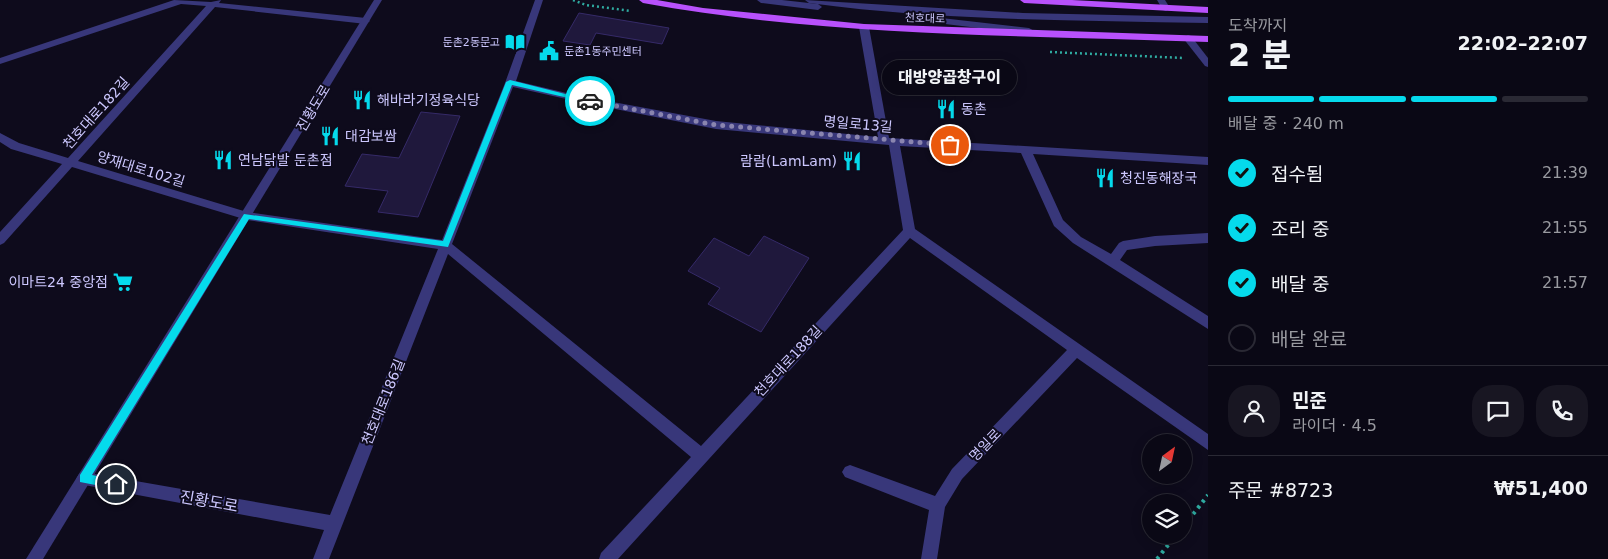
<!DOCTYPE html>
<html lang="ko">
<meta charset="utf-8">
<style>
:root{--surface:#0a0815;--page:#181622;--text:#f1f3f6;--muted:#999aa0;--line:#2a2934;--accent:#05daec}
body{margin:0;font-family:"DejaVu Sans","Noto Sans KR",sans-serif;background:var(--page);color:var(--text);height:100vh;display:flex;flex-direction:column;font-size:19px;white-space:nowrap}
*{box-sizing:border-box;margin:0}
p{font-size:16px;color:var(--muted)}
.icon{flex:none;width:28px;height:28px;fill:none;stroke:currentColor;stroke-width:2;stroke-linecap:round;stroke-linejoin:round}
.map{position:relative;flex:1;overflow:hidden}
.side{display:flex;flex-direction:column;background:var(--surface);width:400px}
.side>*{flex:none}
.needle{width:32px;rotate:33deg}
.fabs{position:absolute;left:1142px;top:434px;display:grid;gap:10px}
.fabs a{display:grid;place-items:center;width:50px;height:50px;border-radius:50%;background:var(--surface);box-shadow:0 2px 12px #0003,0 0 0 1px var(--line);font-size:25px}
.pin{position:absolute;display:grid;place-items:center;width:42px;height:42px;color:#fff;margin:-21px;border:2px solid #fff;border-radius:50%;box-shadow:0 1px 5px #0007}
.courier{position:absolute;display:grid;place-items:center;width:50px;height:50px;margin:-25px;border:4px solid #05daec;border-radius:50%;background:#fff;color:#222;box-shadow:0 1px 6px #0007}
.bubble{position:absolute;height:35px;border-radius:18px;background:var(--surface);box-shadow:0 2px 12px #0003,0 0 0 1px var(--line);font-size:16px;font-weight:800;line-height:35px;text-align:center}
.head em{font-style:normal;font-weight:800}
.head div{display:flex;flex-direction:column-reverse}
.head{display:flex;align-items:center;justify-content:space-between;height:85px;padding:0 20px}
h1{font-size:32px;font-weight:800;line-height:38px}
.bar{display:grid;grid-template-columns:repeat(4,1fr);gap:8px 5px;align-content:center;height:60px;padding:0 20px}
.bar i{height:6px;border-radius:4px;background:var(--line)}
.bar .on{background:var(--accent)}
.bar p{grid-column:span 4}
.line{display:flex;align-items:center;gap:12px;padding:0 20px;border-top:1px solid var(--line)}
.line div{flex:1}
.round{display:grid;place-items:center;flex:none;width:52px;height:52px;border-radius:20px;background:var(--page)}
ol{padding:0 20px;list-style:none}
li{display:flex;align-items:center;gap:15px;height:55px}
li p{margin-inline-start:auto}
li .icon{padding:5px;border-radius:50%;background:var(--accent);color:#111;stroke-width:4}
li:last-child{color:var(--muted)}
li i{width:28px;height:28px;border:2px solid var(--line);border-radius:50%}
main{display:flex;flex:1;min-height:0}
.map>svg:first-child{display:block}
.building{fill:#1f183c;stroke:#352a68}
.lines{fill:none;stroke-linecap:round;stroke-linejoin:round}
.path-far1{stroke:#2faaa0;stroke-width:2.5;stroke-dasharray:2 3;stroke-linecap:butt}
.path{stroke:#2faaa0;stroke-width:4;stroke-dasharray:3 4.5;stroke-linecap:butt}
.service{fill:#38377a;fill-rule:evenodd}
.minor{fill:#38377a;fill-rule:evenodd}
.tertiary{fill:#38377a;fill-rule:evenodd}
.primary{fill:#b851fc;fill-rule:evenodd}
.route{fill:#05daec}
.done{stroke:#8a85af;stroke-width:5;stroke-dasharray:0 9}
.labels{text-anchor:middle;stroke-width:4;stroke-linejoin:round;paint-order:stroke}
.far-street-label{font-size:11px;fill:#ccc7fe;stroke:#0e0b1c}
.far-poi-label{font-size:11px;fill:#ccc7fe;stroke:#0e0b1c;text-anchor:end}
.poi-label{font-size:14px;fill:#ccc7fe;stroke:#0e0b1c;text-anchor:start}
.street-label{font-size:14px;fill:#ccc7fe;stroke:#0e0b1c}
.near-street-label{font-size:16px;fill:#ccc7fe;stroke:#0e0b1c}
</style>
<main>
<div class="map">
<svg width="1208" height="559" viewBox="0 0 1208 559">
<rect width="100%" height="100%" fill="#0e0b1c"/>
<g class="building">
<path d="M579,13L669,28L662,44L596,33L590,45L563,41Z"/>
<path d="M421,112L460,116L418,217L378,212L388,191L345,186L362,154L399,158Z"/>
<path d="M764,236L809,258L761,332L708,304L720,288L688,271L714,238L749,256Z"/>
</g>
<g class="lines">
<g class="path-far1">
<path d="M573,0L586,5L631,11"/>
<path d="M1050,52L1184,58"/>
</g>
<g class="path">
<path d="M1184,526L1208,495"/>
<path d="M1157,559L1176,535"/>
</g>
<g class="service">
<path d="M757,0H782L818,4L822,7L818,10L761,3Z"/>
<path d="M805,0L1023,13L1208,17V23C1075,20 941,21 809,3Z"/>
<path d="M915,15L1029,28L1034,31L1029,34L912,20L911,18Z"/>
</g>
<g class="minor">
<path d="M174,0L211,2L221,0L219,3L366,18L370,21L366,24L215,7L78,161L247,212L442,240L505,83L535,0H543L516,81L575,95L716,121L878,137L859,27L864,24L869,27L889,138L1208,157V165L1033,154L1063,220L1081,237L1111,254L1119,243L1123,241L1155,236L1208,233V243L1155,246L1127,250L1120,260L1208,316V329L1073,243L1054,226L1021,153L900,146L915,229L1208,434V450L1077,358L962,479L945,507L937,559H921L929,510L845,477L842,472L845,467L850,465L935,496L952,469L1067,350L910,238L618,559H599L601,553L691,457L448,254L329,559H313L324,530L79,484L76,479L79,474L84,472L330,515L438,249L247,220L72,167L4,243L0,245V232L62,164L11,149L0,142V133L19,143L68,158L206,6L181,4L0,64V58ZM513,87L575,101L716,129L889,145L903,230L701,446L452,244Z"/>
<path d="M1157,0H1165L1170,8L1166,11L1163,10Z"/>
<path d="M1188,35L1191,36L1208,58V67L1205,66L1183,38Z"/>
</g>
<path class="tertiary" d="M374,0H382L43,559H26Z"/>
<g class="primary">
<path d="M639,0H657L703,8L864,24L1208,36V42C1020,35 829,37 643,3Z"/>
<path d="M1020,0H1072L1208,7V13L1024,3Z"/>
</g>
</g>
<path class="route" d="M510,80L593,101L590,103L512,85L448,247L249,219L92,475L120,481V488L116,489L80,482V475L244,214L443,241L506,82Z"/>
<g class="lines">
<path class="done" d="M590,101L716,125L950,145"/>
</g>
<defs>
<symbol id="library-bare" viewBox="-9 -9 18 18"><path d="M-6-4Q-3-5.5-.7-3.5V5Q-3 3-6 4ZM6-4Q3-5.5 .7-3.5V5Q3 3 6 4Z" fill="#05daec" stroke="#0e0b1c" stroke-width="2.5" paint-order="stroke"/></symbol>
<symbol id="civic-bare" viewBox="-9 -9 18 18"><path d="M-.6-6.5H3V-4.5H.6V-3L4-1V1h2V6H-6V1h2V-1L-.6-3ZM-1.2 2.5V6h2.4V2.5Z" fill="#05daec" stroke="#0e0b1c" stroke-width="2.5" paint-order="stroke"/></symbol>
<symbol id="restaurant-bare" viewBox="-9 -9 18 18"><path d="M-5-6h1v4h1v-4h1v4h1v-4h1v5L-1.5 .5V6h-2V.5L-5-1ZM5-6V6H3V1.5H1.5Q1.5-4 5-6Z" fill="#05daec" stroke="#0e0b1c" stroke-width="2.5" paint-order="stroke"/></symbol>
<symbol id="supermarket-bare" viewBox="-9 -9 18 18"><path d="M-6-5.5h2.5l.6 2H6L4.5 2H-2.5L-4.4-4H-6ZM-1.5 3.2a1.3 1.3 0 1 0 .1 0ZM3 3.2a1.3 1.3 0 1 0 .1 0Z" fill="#05daec" stroke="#0e0b1c" stroke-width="2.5" paint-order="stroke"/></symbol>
</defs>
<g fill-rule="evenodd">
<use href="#library-bare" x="501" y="28" width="28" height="28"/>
<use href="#civic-bare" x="535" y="37" width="28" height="28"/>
<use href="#restaurant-bare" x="348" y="86" width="28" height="28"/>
<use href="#restaurant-bare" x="932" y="95" width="28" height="28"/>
<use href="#restaurant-bare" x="316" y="122" width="28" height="28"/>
<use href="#restaurant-bare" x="209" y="146" width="28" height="28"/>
<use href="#restaurant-bare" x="838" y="147" width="28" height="28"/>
<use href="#restaurant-bare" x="1091" y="164" width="28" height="28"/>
<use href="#supermarket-bare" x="109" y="268" width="28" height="28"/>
</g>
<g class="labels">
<g class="far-street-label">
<text transform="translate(925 18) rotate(2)" y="4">천호대로</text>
</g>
<g class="far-poi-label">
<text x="500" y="46">둔촌2동문고</text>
<text x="564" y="55" text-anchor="start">둔촌1동주민센터</text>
</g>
<g class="poi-label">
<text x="377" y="105">해바라기정육식당</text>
<text x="961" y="114">동촌</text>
<text x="345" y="141">대감보쌈</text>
<text x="238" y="165">연남닭발 둔촌점</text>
<text x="837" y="166" text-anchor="end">람람(LamLam)</text>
<text x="1120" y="183">청진동해장국</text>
<text x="108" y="287" text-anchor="end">이마트24 중앙점</text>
</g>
<g class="street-label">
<text transform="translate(313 108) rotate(-59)" y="5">진황도로</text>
<text transform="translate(96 113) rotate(-48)" y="5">천호대로182길</text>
<text transform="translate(858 124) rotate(5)" y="5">명일로13길</text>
<text transform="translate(141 169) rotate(17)" y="5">양재대로102길</text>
<text transform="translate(788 361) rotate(-47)" y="5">천호대로188길</text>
<text transform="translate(383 402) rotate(-68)" y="5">천호대로186길</text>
<text transform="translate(985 445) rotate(-46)" y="5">명일로</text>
</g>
<g class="near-street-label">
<text transform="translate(209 501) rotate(10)" y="6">진황도로</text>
</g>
</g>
</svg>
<div class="fabs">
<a><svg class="needle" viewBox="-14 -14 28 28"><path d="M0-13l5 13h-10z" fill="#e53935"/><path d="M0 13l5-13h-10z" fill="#999aa0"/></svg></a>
<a><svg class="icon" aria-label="layers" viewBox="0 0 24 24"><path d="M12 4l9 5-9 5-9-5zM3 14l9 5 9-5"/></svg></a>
</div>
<div class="pin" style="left:950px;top:145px;background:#ea580c"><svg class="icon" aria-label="bag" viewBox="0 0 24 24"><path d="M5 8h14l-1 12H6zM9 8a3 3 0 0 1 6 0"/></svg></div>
<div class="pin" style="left:116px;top:484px;background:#1f2937"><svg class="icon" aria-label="home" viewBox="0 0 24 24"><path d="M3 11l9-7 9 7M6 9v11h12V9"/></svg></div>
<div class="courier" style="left:590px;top:101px"><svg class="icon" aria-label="car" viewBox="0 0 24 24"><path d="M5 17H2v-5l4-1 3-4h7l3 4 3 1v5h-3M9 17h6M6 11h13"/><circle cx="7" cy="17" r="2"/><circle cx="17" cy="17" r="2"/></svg></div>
<div class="bubble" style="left:882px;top:60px;width:135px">대방양곱창구이</div>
</div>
<section class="side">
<div class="head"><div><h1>2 분</h1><p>도착까지</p></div><em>22:02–22:07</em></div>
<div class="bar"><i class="on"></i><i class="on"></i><i class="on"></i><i></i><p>배달 중 · 240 m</p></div>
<ol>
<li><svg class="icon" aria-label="check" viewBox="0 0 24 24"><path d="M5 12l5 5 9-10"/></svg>접수됨<p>21:39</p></li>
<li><svg class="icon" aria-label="check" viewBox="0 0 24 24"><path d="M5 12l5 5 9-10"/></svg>조리 중<p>21:55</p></li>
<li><svg class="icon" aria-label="check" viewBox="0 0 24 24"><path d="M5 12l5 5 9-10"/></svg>배달 중<p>21:57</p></li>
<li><i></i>배달 완료</li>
</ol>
<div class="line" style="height:90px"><a class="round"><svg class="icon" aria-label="person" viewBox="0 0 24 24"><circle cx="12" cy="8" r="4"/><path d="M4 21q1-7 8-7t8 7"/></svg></a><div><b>민준</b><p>라이더 · 4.5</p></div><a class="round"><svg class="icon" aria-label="chat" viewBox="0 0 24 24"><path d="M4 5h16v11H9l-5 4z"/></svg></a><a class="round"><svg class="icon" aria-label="phone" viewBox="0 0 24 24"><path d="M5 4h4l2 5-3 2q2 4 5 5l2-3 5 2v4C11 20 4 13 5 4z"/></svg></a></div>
<div class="line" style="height:65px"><div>주문 #8723</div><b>₩51,400</b></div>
</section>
</main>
